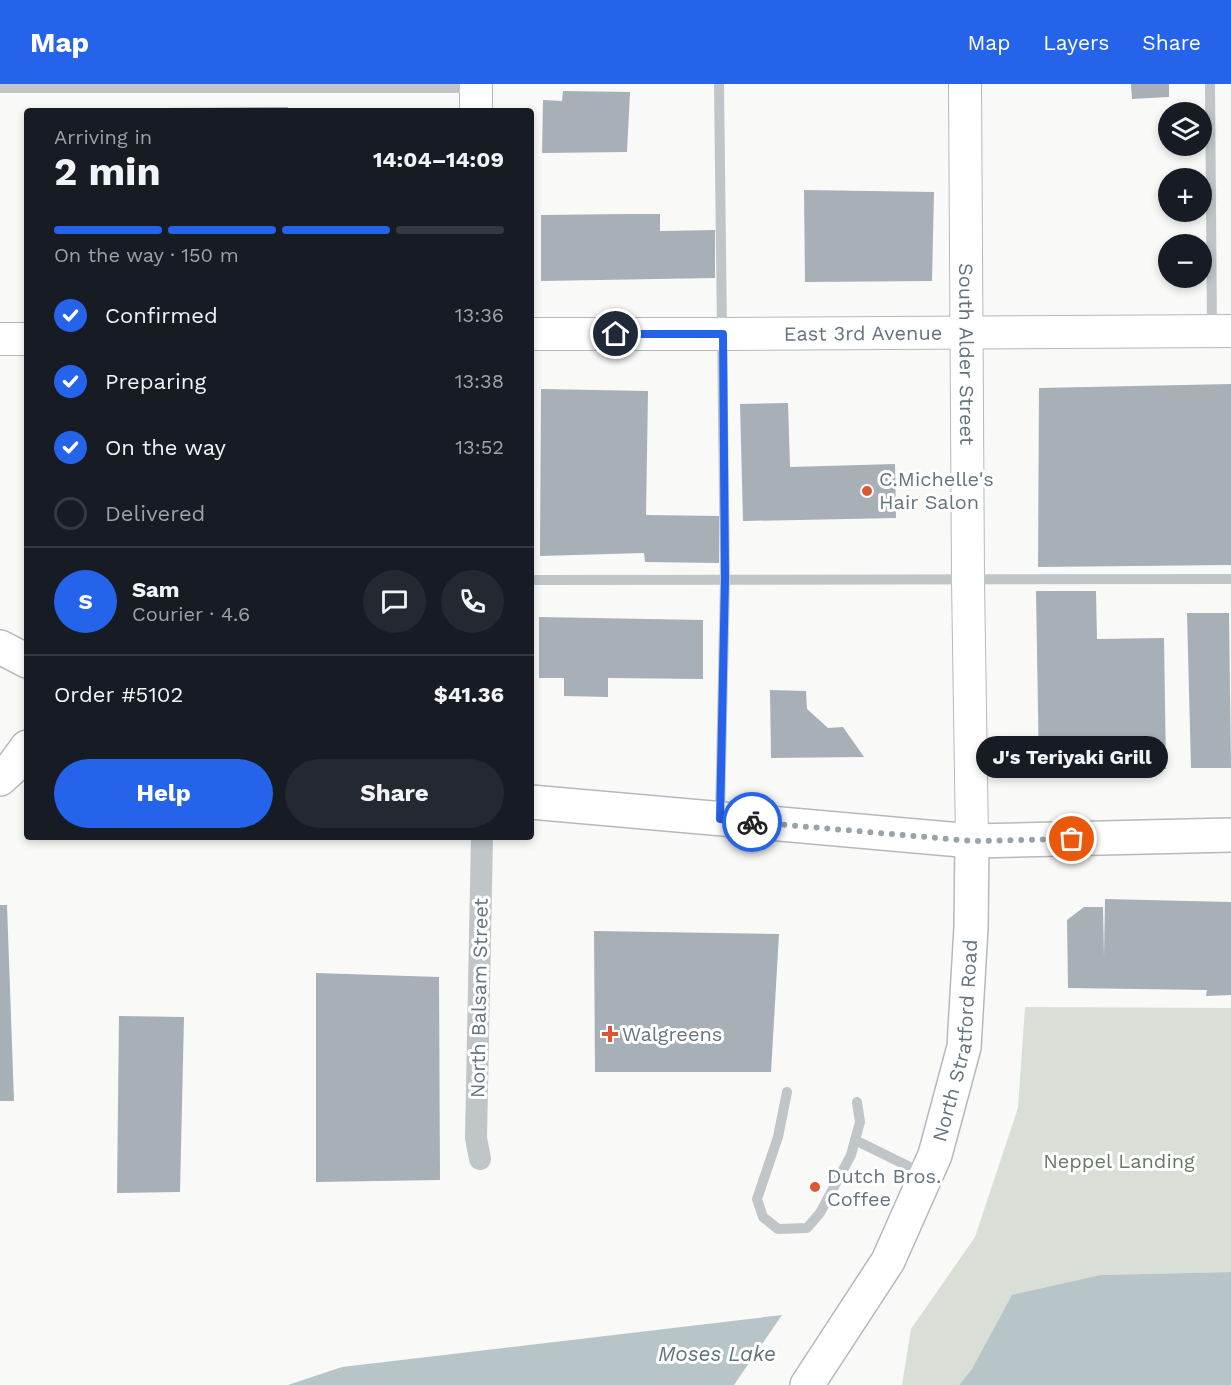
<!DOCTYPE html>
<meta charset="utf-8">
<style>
:root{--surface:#171b24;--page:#242831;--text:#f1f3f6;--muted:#9ea1a6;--line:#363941;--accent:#2563eb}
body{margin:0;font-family:"Work Sans",sans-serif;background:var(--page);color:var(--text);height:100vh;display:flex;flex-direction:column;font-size:22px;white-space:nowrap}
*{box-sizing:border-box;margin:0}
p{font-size:20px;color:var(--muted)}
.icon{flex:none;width:33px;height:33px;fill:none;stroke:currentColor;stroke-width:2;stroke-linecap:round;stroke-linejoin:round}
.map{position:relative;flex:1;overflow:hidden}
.panel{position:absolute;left:24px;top:24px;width:510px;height:732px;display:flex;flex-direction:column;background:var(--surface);border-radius:6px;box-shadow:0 3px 9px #0003}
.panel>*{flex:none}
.tools{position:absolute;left:1158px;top:18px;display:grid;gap:12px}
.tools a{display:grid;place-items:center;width:54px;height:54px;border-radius:50%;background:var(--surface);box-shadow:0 3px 9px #0003;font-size:30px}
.pin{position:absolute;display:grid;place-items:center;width:51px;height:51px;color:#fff;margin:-26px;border:3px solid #fff;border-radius:50%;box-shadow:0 2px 6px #0007}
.courier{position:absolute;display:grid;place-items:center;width:60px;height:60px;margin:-30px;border:4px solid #2563eb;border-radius:50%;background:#fff;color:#222;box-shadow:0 2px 8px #0007}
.bubble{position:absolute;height:42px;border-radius:21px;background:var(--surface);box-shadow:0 3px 9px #0003;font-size:20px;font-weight:700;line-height:42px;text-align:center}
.head em{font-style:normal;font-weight:700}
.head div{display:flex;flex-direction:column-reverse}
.head{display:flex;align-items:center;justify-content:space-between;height:102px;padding:0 30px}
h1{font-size:39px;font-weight:700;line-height:45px}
.bar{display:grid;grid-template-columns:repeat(4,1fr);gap:9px 6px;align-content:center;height:72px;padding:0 30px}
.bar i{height:8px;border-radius:4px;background:var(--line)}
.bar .active{background:var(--accent)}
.bar p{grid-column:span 4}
.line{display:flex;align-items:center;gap:15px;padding:0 30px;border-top:2px solid var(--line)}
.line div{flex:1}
.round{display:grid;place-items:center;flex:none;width:63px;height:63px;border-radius:32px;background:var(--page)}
ol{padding:0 30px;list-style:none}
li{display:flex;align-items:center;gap:18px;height:66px}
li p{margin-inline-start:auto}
li .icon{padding:6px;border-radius:50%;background:var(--accent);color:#fff;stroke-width:4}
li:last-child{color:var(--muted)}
li i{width:33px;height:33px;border:3px solid var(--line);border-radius:50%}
.button{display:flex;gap:12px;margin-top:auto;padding:12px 30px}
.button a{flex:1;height:69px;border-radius:36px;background:var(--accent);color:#fff;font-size:24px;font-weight:700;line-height:69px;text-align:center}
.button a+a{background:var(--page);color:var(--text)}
header{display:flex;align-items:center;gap:36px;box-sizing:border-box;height:84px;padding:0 30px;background:var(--accent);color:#fff}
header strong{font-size:28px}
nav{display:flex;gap:33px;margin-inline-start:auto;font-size:21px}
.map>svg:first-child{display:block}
.green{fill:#d9ded6}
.water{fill:#b8c5c8}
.building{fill:#a7b0b6}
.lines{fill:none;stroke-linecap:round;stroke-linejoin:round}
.secondary-casing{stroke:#b3b9bd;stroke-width:34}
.primary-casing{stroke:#b4b9bd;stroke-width:36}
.lane{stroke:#c0c5c8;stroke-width:10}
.street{stroke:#c0c5c8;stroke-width:22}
.secondary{stroke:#fff;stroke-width:32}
.primary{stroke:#fff;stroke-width:33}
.done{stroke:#99a3aa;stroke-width:6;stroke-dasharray:0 10.8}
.route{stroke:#2563eb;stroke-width:8}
.poi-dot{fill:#dd5732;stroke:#fff;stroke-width:2}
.labels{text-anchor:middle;stroke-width:6;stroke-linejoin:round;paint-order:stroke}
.street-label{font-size:20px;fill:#657580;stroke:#fff}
.poi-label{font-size:20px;fill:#657580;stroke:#fff;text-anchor:start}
.park-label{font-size:20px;fill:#677964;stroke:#fff}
.water-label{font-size:21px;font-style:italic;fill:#60747a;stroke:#fff}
</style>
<header>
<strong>Map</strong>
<nav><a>Map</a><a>Layers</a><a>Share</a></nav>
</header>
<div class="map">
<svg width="1231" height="1301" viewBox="0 0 1231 1301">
<rect width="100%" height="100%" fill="#f9f9f7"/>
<path class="green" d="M1025,923L1231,924V1188L1101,1191L972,1285L959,1301H902L911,1245L975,1153L1018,1024Z"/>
<g class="water">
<path d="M1231,1188V1301H959L972,1285L1012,1211L1101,1191Z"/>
<path d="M782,1231L734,1301H288L342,1283Z"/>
</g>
<g class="building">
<path d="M1131,0H1169V13L1132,15Z"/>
<path d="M563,7L630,8L627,68L542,69L543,16L562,17Z"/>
<path d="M288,23V27H166V24Z"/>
<path d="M804,106L934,108L932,197L805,198Z"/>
<path d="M626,130H660V147L715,146V194L541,197V131Z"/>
<path d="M1231,300V481L1038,483L1039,304Z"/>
<path d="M541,305L648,307L646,431L719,432V479L645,478L644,469L540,472Z"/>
<path d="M788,319L790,383L895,380L896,434L743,437L740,320Z"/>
<path d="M1036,507H1096L1097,555L1164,554L1166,685L1039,686Z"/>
<path d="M1187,529H1229L1231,684H1191Z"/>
<path d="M539,533L703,536V595L608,594V613L564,612V594H539Z"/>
<path d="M770,606L806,607L807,625L828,644L843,643L864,673L771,674Z"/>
<path d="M1105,815L1231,818V911L1206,912L1207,906L1068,904L1067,836L1084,823H1103L1104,873Z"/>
<path d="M0,821H7L14,1017H0Z"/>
<path d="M594,847L779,850L771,988H595Z"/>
<path d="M316,889L439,893L440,1096L316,1098Z"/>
<path d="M119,932L184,933L180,1108L117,1109Z"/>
</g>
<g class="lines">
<defs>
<g id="secondary">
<path d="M476,0V27"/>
<path id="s1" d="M965,0L968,495L972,757"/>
<path id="s2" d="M531,250H723L1231,247"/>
<path d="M0,255H27"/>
</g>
<g id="primary">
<path d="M0,563L27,577"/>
<path d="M0,695L11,685L27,663"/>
<path d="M531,718L972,757L1231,751"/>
<path id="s3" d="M807,1301L888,1177L935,1071L964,963L971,844L972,757"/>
</g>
</defs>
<use href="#secondary" class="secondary-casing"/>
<use href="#primary" class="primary-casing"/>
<g class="lane">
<path d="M719,0L725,495L720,732"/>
<path d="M1210,0L1212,244"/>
<path d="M0,4H473"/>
<path d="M531,496L1231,495"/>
<path d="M787,1008L778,1053L757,1115L763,1133L778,1145L807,1144L820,1129L851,1071L860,1038L857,1018"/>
<path d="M855,1056L922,1089"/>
</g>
<path class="street" d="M480,1075L476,1054L482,753"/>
<use href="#secondary" class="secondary"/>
<use href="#primary" class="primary"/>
</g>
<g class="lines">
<path class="done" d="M752,738L972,757L1072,755"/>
<path class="route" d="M616,250H723L725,495L720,735L752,738"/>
</g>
<g class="poi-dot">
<circle cx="867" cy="407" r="6"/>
<path d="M607 941h6v6h6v6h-6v6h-6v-6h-6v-6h6z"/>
<circle cx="815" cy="1103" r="6"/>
</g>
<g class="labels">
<g class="street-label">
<text dy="7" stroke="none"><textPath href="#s2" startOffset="332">East 3rd Avenue</textPath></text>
<text dy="7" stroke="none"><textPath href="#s1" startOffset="270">South Alder Street</textPath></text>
<text transform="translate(479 914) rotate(-89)" y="7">North Balsam Street</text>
<text dy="7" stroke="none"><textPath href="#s3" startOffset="381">North Stratford Road</textPath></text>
</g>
<g class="poi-label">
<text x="879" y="402">C.Michelle's<tspan x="879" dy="23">Hair Salon</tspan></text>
<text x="622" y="957">Walgreens</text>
<text x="827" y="1099">Dutch Bros.<tspan x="827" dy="23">Coffee</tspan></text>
</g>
<g class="park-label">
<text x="1119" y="1084">Neppel Landing</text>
</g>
<g class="water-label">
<text x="717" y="1277">Moses Lake</text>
</g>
</g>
</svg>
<div class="tools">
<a><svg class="icon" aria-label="layers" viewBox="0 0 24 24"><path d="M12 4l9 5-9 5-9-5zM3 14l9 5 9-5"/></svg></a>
<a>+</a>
<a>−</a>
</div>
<div class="pin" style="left:1072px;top:755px;background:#ea580c"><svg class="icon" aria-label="bag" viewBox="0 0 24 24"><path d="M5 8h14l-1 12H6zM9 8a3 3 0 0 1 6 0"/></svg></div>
<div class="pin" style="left:616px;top:250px;background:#1f2937"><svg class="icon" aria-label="home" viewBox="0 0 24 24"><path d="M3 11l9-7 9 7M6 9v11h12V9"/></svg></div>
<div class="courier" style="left:752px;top:738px"><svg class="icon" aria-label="bike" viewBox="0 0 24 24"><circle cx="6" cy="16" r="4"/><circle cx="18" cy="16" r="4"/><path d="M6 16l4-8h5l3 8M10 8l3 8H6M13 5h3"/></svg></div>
<div class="bubble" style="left:976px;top:652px;width:192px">J's Teriyaki Grill</div>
<section class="panel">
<div class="head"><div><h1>2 min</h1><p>Arriving in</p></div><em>14:04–14:09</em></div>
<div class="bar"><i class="active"></i><i class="active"></i><i class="active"></i><i></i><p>On the way · 150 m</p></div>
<ol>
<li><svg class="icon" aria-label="check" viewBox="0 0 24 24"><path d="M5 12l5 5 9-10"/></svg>Confirmed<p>13:36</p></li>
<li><svg class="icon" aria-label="check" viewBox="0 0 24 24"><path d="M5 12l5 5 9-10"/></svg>Preparing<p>13:38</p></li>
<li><svg class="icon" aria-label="check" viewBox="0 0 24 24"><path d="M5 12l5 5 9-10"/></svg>On the way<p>13:52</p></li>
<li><i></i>Delivered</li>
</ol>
<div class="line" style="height:108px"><b class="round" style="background:var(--accent);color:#fff">S</b><div><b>Sam</b><p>Courier · 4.6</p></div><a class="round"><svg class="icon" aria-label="chat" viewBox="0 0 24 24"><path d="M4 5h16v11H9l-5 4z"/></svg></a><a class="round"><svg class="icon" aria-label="phone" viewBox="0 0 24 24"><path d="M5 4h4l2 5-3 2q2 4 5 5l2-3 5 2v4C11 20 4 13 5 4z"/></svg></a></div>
<div class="line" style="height:78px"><div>Order #5102</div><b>$41.36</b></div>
<div class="button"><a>Help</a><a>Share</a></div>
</section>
</div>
